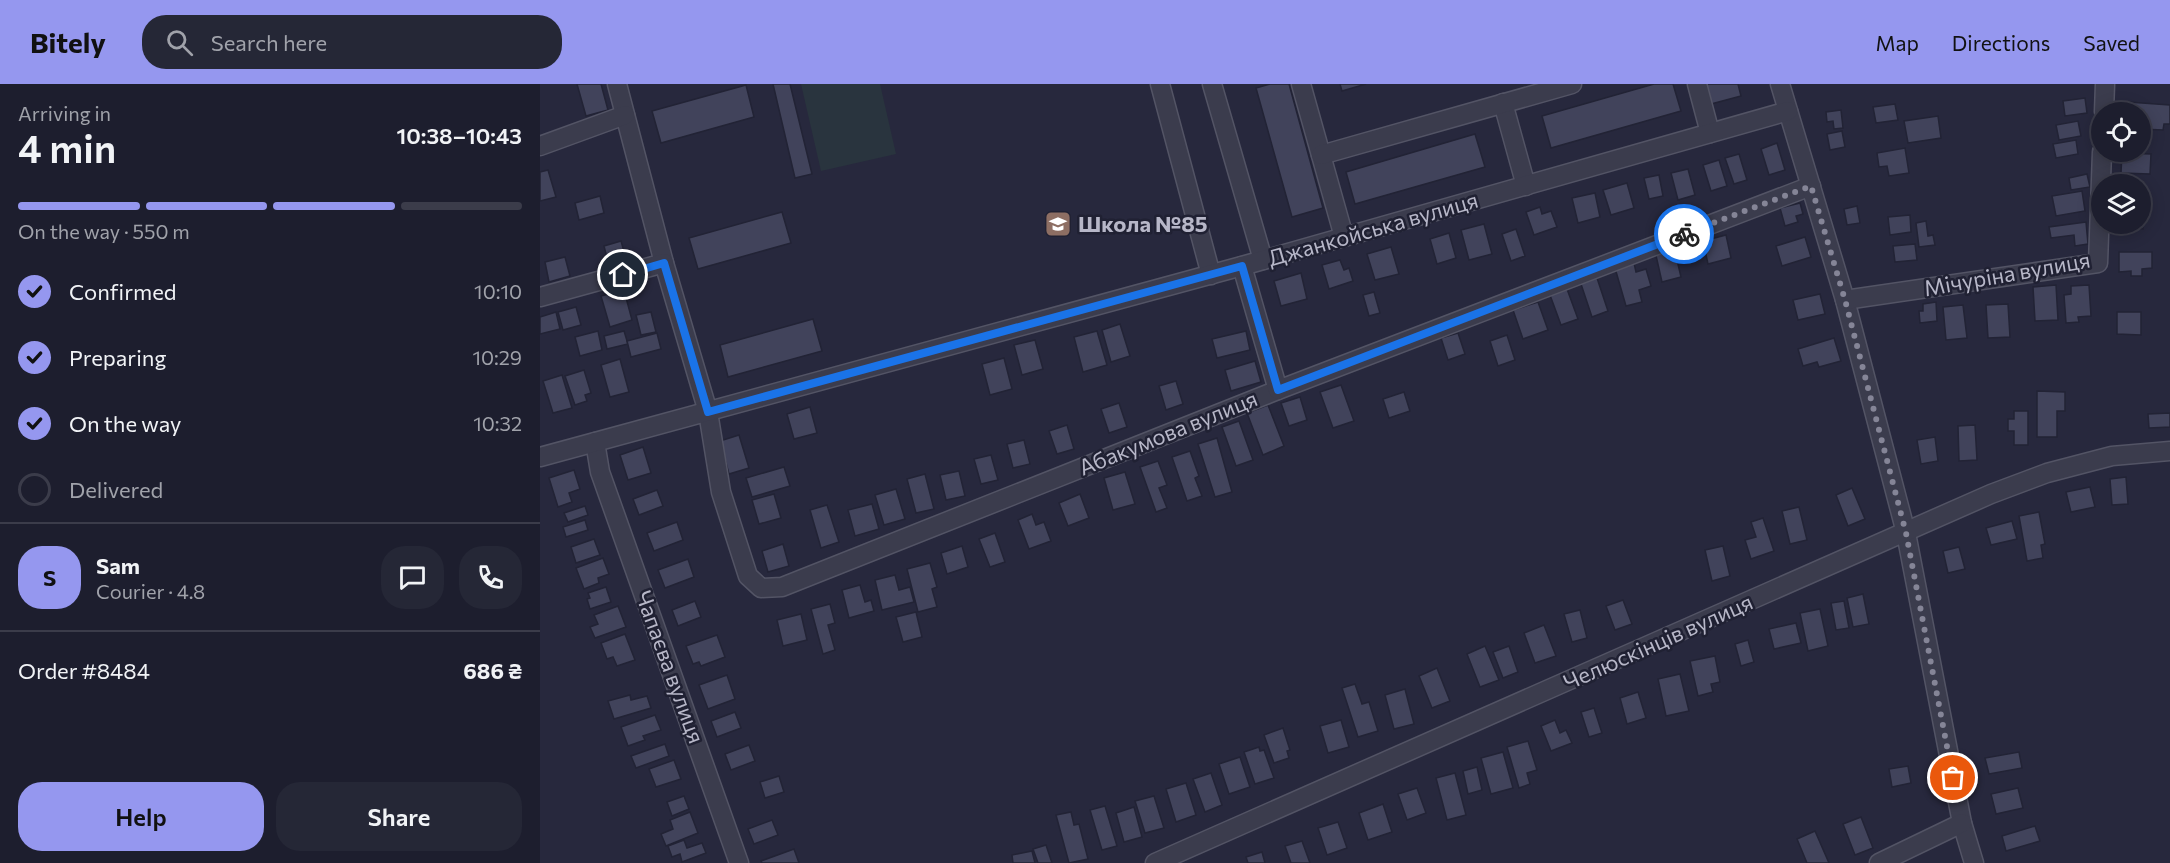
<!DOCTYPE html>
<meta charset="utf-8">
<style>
:root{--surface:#1d1e2e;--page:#252736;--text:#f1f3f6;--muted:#a0a2aa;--line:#3b3c4a;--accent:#9597ef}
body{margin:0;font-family:Commissioner,sans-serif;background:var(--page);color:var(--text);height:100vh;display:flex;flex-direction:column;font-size:22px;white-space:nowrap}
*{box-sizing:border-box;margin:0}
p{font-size:20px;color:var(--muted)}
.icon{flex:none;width:33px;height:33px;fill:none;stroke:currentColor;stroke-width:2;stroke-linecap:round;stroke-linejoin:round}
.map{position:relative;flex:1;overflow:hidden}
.details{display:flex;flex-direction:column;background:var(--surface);width:540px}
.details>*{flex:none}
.fabs{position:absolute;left:1551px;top:18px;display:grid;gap:12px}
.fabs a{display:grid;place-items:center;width:60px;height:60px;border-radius:50%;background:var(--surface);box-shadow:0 3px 15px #0003,0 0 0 2px var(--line);font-size:30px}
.pin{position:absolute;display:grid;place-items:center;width:51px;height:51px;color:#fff;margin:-26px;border:3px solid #fff;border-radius:50%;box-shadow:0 2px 6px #0007}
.courier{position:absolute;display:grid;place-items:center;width:60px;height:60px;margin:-30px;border:4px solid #1a73e8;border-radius:50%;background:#fff;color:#222;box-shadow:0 2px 8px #0007}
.headline em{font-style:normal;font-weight:600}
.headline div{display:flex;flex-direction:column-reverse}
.headline{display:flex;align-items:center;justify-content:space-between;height:102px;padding:0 18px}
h1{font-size:39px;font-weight:600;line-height:45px}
.bar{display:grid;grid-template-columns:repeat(4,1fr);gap:9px 6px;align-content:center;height:72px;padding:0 18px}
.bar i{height:8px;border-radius:4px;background:var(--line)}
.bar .current{background:var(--accent)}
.bar p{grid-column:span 4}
.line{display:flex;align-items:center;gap:15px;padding:0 18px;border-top:2px solid var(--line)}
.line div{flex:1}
.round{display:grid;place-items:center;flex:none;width:63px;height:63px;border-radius:24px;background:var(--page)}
ol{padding:0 18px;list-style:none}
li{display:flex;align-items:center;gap:18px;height:66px}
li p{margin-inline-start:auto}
li .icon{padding:6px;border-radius:50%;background:var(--accent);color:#111;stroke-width:4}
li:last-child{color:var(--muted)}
li i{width:33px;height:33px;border:3px solid var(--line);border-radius:50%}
.action{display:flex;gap:12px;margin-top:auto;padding:12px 18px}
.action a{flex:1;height:69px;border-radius:24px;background:var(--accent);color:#111;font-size:24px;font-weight:600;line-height:69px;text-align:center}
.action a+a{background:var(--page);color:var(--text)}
header{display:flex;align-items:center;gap:36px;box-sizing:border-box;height:84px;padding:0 30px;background:var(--accent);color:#111}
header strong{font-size:28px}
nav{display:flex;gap:33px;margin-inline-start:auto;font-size:21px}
.search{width:420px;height:54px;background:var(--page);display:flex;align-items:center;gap:15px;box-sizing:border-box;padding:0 21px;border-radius:24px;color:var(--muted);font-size:22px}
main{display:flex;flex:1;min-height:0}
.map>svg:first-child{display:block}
.green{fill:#29343e}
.building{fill:#41435b;stroke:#222335;stroke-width:1.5}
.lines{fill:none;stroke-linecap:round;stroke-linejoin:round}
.minor-casing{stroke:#535465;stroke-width:21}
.minor{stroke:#3b3c4d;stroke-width:18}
.done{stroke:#858597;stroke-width:6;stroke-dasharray:0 10.8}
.route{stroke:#1a73e8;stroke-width:8}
.labels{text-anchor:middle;stroke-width:5;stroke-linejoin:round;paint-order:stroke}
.poi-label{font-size:22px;font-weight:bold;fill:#b7b7c8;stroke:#202133;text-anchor:start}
.street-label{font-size:22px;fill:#b7b7c8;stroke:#202133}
</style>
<header>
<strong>Bitely</strong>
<div class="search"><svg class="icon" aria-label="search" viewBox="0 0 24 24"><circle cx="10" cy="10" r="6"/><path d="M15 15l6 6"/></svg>Search here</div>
<nav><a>Map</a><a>Directions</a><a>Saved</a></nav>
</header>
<main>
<section class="details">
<div class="headline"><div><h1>4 min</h1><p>Arriving in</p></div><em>10:38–10:43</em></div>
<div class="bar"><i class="current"></i><i class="current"></i><i class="current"></i><i></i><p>On the way · 550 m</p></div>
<ol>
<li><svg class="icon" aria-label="check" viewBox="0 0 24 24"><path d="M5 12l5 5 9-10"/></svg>Confirmed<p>10:10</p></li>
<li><svg class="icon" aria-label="check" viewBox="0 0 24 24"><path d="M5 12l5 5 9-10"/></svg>Preparing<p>10:29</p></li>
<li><svg class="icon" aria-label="check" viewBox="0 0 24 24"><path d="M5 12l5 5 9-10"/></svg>On the way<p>10:32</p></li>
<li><i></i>Delivered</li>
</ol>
<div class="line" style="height:108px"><b class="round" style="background:var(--accent);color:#111">S</b><div><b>Sam</b><p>Courier · 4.8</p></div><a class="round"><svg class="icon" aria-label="chat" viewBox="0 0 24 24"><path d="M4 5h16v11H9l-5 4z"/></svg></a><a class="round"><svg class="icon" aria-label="phone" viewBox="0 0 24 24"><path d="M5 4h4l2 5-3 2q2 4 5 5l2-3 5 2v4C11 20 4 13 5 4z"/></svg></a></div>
<div class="line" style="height:78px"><div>Order #8484</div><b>686 ₴</b></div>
<div class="action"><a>Help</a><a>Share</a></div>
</section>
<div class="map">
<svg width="1630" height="779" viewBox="0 0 1630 779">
<rect width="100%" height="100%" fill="#27283d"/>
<path class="green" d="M261,0H340L356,70L281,87Z"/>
<g class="building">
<path d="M37,0H61L68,26L46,32Z"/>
<path d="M233,0H250L272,90L255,94Z"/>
<path d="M730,0H749L783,124L752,133L716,4Z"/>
<path d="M800,0H826L802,7Z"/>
<path d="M1114,0H1133L1141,27L1011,64L1002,32Z"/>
<path d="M1166,0H1198L1201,12L1171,20Z"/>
<path d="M206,1L214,33L121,59L112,27Z"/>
<path d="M1545,14L1547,29L1525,32L1523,17Z"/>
<path d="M1588,18L1630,21V40H1624L1623,46L1600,45V28H1588Z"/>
<path d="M1355,20L1358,36L1336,39L1333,23Z"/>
<path d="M1301,26L1303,44L1294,45L1293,37L1287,38L1286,28Z"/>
<path d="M1398,32L1401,54L1368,59L1364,37Z"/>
<path d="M1538,37L1541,52L1519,56L1516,41Z"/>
<path d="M1302,47L1305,63L1290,66L1287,50Z"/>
<path d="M935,50L945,83L815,120L806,88Z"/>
<path d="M1536,56L1538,70L1516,74L1513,60Z"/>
<path d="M1237,59L1245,86L1229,91L1221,65Z"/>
<path d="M1365,64L1369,89L1349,92L1347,82L1339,83L1337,69Z"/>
<path d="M1582,69L1611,70L1610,90L1581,89Z"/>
<path d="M1199,70L1207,96L1194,100L1185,74Z"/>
<path d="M1179,76L1187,102L1171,107L1163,81Z"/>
<path d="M1148,85L1155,111L1138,116L1131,89Z"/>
<path d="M8,86L16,113L0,117V88Z"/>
<path d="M1547,90L1550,103L1531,106L1529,94Z"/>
<path d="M1119,91L1123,112L1109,115L1104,94Z"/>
<path d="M1087,99L1094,124L1071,131L1063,106Z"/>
<path d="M1542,107L1545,127L1516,132L1512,112Z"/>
<path d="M1055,109L1060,133L1038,139L1032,114Z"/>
<path d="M60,112L64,129L39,136L35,119Z"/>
<path d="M1260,119L1263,130L1256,132L1258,138L1245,142L1240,124Z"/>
<path d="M1317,122L1320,139L1307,141L1304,125Z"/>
<path d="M1600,122H1604L1603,145L1579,140H1600Z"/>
<path d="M1000,123L1002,130L1011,127L1017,143L994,151L986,128Z"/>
<path d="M242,128L251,159L158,185L149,154Z"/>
<path d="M1370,131L1371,148L1350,151L1348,133Z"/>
<path d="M1386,137L1388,152L1393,151L1395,161L1379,163L1376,139Z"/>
<path d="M1546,138L1548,160L1535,162L1534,151L1511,154L1509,143Z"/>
<path d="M944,140L952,170L929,176L921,146Z"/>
<path d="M976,145L985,172L971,177L962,150Z"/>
<path d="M909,149L916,174L897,180L890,155Z"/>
<path d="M1186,151L1191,174L1168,180L1163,157Z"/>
<path d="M1265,153L1271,173L1242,182L1236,162Z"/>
<path d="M81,157L87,178L69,182L64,162Z"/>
<path d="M1375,160L1377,176L1355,178L1353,162Z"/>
<path d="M851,163L859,190L835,196L827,170Z"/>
<path d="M1134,163L1141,193L1122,198L1115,167Z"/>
<path d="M1579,168H1612V184L1602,185V192H1591V187L1579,188Z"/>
<path d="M25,173L30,192L9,198L5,178Z"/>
<path d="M800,176L804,186L809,184L813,197L789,205L782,181Z"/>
<path d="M1094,179L1096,188L1106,185L1111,202L1099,206L1102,218L1086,222L1075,184Z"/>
<path d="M761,189L767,215L741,222L734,197Z"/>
<path d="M1056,191L1068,227L1052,233L1040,197Z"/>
<path d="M1516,201L1518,236L1495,237L1493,203Z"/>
<path d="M1549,201L1551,232L1538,233L1539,238L1526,239L1524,211L1531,210V202Z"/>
<path d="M1027,205L1038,235L1021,241L1010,211Z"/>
<path d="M84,206L92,236L70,243L61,212Z"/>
<path d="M834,208L840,229L829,232L823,211Z"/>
<path d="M1280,210L1285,230L1258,236L1253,216Z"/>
<path d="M998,218L1008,246L983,255L973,226Z"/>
<path d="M1396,218L1397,237L1380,239L1379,227H1383V220Z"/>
<path d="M1468,220L1470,253L1448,254L1446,221Z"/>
<path d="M1423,221L1427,254L1406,256L1403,223Z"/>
<path d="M36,223L41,241L23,246L18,228Z"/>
<path d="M16,228L20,245L0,250V233Z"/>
<path d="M111,228L116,248L101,251L96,231Z"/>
<path d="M1577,228H1601V251L1577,250Z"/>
<path d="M273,235L282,267L188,293L180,261Z"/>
<path d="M580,240L590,272L571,278L562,246Z"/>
<path d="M58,247L62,266L40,272L35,253Z"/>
<path d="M84,247L88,260L67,265L64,252Z"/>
<path d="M557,247L567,281L543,288L534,253Z"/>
<path d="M706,247L710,266L677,274L672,255Z"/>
<path d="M117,249L121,265L91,273L87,257Z"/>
<path d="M918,249L925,270L908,276L901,254Z"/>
<path d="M967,251L975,276L958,282L950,257Z"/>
<path d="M1294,254L1301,277L1279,283L1277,278L1263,282L1258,265Z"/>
<path d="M495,256L503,285L482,291L474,261Z"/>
<path d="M464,274L472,305L450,311L442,280Z"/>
<path d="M80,275L89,308L70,313L61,281Z"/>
<path d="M715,277L721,298L691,307L685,286Z"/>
<path d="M44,286L51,309L45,311L47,317L35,321L25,292Z"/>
<path d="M22,291L32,324L13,329L3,297Z"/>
<path d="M636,297L643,320L626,326L619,302Z"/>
<path d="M801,301L814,337L793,344L780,308Z"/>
<path d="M1497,307L1525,308V327H1517V353H1497Z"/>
<path d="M864,308L870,327L849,334L843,315Z"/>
<path d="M760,313L767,336L749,342L741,319Z"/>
<path d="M579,319L587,343L569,349L561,325Z"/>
<path d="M728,321L744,362L723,371L707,329Z"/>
<path d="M270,323L277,349L254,355L247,330Z"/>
<path d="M1474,327H1488V361H1474V347H1468V335H1474Z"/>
<path d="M1630,329V343L1609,344L1608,330Z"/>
<path d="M699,337L713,376L696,382L682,343Z"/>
<path d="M527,341L534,365L517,370L509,347Z"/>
<path d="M1435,341L1437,376L1419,377L1418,342Z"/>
<path d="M199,351L209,384L189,390L180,357Z"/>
<path d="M1395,353L1398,377L1381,380L1377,356Z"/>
<path d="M677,354L692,408L675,413L658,360Z"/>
<path d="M484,356L490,380L473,384L467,360Z"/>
<path d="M103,363L111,389L88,396L80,371Z"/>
<path d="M650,367L659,392L655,394L662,412L647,417L632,373Z"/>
<path d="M451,371L458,396L441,400L434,375Z"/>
<path d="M618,377L627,401L619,404L627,424L616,428L600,383Z"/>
<path d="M244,383L250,402L212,413L206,394Z"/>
<path d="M34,386L40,405L29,409L32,418L18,423L9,394Z"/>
<path d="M419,387L425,412L406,416L400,391Z"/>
<path d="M585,388L595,420L573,426L564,394Z"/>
<path d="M385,390L394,425L376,429L367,395Z"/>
<path d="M1586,393L1588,420L1572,421L1570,395Z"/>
<path d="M1550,403L1555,423L1531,428L1526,408Z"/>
<path d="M1312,404L1325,435L1308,442L1296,411Z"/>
<path d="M356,405L365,435L344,441L335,411Z"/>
<path d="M117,406L123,422L99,431L93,415Z"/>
<path d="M234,410L241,434L219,440L212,416Z"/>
<path d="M540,410L549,434L528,442L519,419Z"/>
<path d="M332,420L339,445L315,452L308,426Z"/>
<path d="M287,421L299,458L281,464L270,426Z"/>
<path d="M45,422L48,431L28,438L24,429Z"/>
<path d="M1259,423L1267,456L1250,460L1242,427Z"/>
<path d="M1499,428L1505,460L1501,461L1503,474L1487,477L1479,432Z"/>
<path d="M492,430L496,441L504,438L511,457L489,465L478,436Z"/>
<path d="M1223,434L1234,467L1211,475L1205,456L1216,453L1211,438Z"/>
<path d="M45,436L48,446L26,453L23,443Z"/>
<path d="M1472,437L1477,455L1451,461L1446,444Z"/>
<path d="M137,438L143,456L114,467L107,449Z"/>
<path d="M455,449L465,478L450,483L439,455Z"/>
<path d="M54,455L60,471L36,479L31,463Z"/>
<path d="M243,460L249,482L228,488L222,467Z"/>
<path d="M422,462L428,483L407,490L401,469Z"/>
<path d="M1183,462L1190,492L1172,497L1165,466Z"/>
<path d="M1419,463L1425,485L1408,489L1403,467Z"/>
<path d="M63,474L69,490L58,494L59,499L44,505L36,484Z"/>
<path d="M148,475L154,493L125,504L118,486Z"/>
<path d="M390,479L397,503L392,505L397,523L378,528L367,485Z"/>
<path d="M355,491L359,506L370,503L374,518L342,526L335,496Z"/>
<path d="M320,501L325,518L331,516L334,527L309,534L302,506Z"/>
<path d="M66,503L71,518L50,525L47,515L50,514L48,509Z"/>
<path d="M1323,510L1329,540L1313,543L1307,514Z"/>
<path d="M1083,516L1092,540L1075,546L1066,522Z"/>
<path d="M155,517L161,533L138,542L132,526Z"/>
<path d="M1304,517L1309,544L1296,546L1291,519Z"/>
<path d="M290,520L295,539L288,541L295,566L283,570L271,525Z"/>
<path d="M78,522L86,543L55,554L50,543L58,540L54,531Z"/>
<path d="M1280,525L1288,562L1268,567L1260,529Z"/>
<path d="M1040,526L1047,554L1032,558L1024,530Z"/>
<path d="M376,528L382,553L363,558L356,533Z"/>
<path d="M261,530L267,556L243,562L237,536Z"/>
<path d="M1256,539L1261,559L1234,565L1229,545Z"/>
<path d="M1004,541L1016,572L995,579L984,549Z"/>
<path d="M85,550L95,576L77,582L73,573L67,575L61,559Z"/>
<path d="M177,551L185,573L161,582L159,578L153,580L146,562Z"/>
<path d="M1208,556L1214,578L1201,582L1195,560Z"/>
<path d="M945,562L959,596L940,603L927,570Z"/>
<path d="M969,562L978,588L963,594L953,568Z"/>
<path d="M1175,572L1180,598L1171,600L1173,608L1158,612L1150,577Z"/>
<path d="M897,584L910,617L892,624L879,592Z"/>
<path d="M1140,590L1149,627L1126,632L1118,595Z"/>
<path d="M187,591L195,615L168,625L159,601Z"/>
<path d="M815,600L822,620L829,618L838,647L818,653L802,604Z"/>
<path d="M865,605L874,640L854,645L845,611Z"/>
<path d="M1098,608L1106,634L1087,640L1080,614Z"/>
<path d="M90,611L91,616L107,612L111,624L74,635L68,617Z"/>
<path d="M1054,624L1062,649L1049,653L1041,628Z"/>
<path d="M195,628L201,644L177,653L171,637Z"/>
<path d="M115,631L121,646L103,652L105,656L88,662L81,643Z"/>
<path d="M801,636L809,663L788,669L780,642Z"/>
<path d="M1015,636L1020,649L1026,646L1032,659L1011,667L1001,642Z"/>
<path d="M743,644L750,666L747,667L749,674L734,679L724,651Z"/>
<path d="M988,657L997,686L987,689L990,700L979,704L967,663Z"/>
<path d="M125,660L129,672L96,684L91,672Z"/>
<path d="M209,661L215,677L191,686L185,670Z"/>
<path d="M719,663L720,667L724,666L734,694L715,700L704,668Z"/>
<path d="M963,668L973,704L951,710L941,674Z"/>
<path d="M1479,668L1482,684L1449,690L1445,674Z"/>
<path d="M700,673L710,703L689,710L679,680Z"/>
<path d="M134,676L141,695L116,703L109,685Z"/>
<path d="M1368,682L1371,699L1352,703L1349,685Z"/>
<path d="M937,683L942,706L928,710L923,687Z"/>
<path d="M671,689L682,721L665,728L653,695Z"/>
<path d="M915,689L926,731L907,736L896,694Z"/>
<path d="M239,692L244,708L225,714L220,698Z"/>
<path d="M646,699L656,731L636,738L626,705Z"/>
<path d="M877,704L886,729L867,736L858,710Z"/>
<path d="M1478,704L1483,724L1456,730L1451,710Z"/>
<path d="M144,712L149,725L132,732L127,718Z"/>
<path d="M614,712L624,744L605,749L595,717Z"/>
<path d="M843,720L852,748L828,756L819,729Z"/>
<path d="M565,722L577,762L562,766L550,726Z"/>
<path d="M594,723L602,753L584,758L576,729Z"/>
<path d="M150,728L158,749L126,762L121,750L133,745L130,736Z"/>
<path d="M531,728L534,741L539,740L548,775L529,779L516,731Z"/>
<path d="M1321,733L1333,764L1315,771L1303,740Z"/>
<path d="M232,736L238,751L214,760L208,745Z"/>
<path d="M798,738L807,764L787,771L778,744Z"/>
<path d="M1495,742L1500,757L1466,767L1462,752Z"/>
<path d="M1275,747L1289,779H1267L1257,755Z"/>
<path d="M144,756L147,764L162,759L166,769L142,778L140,770L132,773L128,762Z"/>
<path d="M762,757L770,779H751L745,762Z"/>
<path d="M506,761L512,779H498L493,765Z"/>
<path d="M254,765L259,779H222L221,777Z"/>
<path d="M492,767L495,779H473L472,771Z"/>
<path d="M722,768L725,779H708L706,773Z"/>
</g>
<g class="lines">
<defs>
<g id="minor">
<path d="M77,0L124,179L168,328L181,408L208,492L221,504L242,503L738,306L1271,102"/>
<path d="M620,0L671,191"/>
<path d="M672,0L723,176"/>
<path d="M761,0L804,153"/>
<path d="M1157,0L1170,49"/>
<path d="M1240,0L1305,216L1366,449L1422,739L1434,779"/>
<path d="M963,19L986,102"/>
<path d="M1564,28L1565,0"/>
<path d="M0,62L85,31"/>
<path d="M781,71L1032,0"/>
<path d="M702,182L738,306"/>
<path d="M0,213L124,179"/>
<path d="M1305,216L1558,179L1562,68"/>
<path d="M55,358L60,388L199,779"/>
<path d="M0,373L702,182L1248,27"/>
<path d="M615,779L1451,410L1507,389L1572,372L1630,367"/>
<path d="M1339,779L1422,739"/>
</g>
</defs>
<use href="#minor" class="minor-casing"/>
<use href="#minor" class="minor"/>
</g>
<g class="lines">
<path class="done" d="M1144,150L1271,102L1305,216L1366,449L1413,694"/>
<path class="route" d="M83,191L124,179L168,328L702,182L738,306L1144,150"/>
</g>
<defs>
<symbol id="school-square" viewBox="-11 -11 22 22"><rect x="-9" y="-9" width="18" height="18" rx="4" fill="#8d6e63" stroke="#202133"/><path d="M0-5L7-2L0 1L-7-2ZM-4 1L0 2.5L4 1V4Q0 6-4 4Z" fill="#fff"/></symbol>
</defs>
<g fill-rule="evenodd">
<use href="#school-square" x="503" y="125" width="30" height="30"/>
</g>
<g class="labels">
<g class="poi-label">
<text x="538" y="148">Школа №85</text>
</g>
<g class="street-label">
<text transform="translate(833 145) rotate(-16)" y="8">Джанкойська вулиця</text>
<text transform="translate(1467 190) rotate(-10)" y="8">Мічуріна вулиця</text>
<text transform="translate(628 349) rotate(-22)" y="8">Абакумова вулиця</text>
<text transform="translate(1118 558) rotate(-24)" y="8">Челюскінців вулиця</text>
<text transform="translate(130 583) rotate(70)" y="8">Чапаєва вулиця</text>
</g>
</g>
</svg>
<div class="fabs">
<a><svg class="icon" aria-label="locate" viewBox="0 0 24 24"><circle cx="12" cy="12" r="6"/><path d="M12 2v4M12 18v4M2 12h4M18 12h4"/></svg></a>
<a><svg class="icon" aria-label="layers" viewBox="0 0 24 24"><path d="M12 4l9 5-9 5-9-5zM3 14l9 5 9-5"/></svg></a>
</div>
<div class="pin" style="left:1413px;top:694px;background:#ea580c"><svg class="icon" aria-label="bag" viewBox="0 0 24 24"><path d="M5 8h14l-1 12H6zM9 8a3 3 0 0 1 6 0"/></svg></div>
<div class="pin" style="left:83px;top:191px;background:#1f2937"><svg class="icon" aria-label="home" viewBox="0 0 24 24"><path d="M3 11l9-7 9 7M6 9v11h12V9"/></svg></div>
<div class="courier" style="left:1144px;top:150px"><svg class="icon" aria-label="bike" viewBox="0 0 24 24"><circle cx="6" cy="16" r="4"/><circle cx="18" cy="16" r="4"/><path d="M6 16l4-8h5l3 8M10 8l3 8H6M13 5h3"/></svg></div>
</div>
</main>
